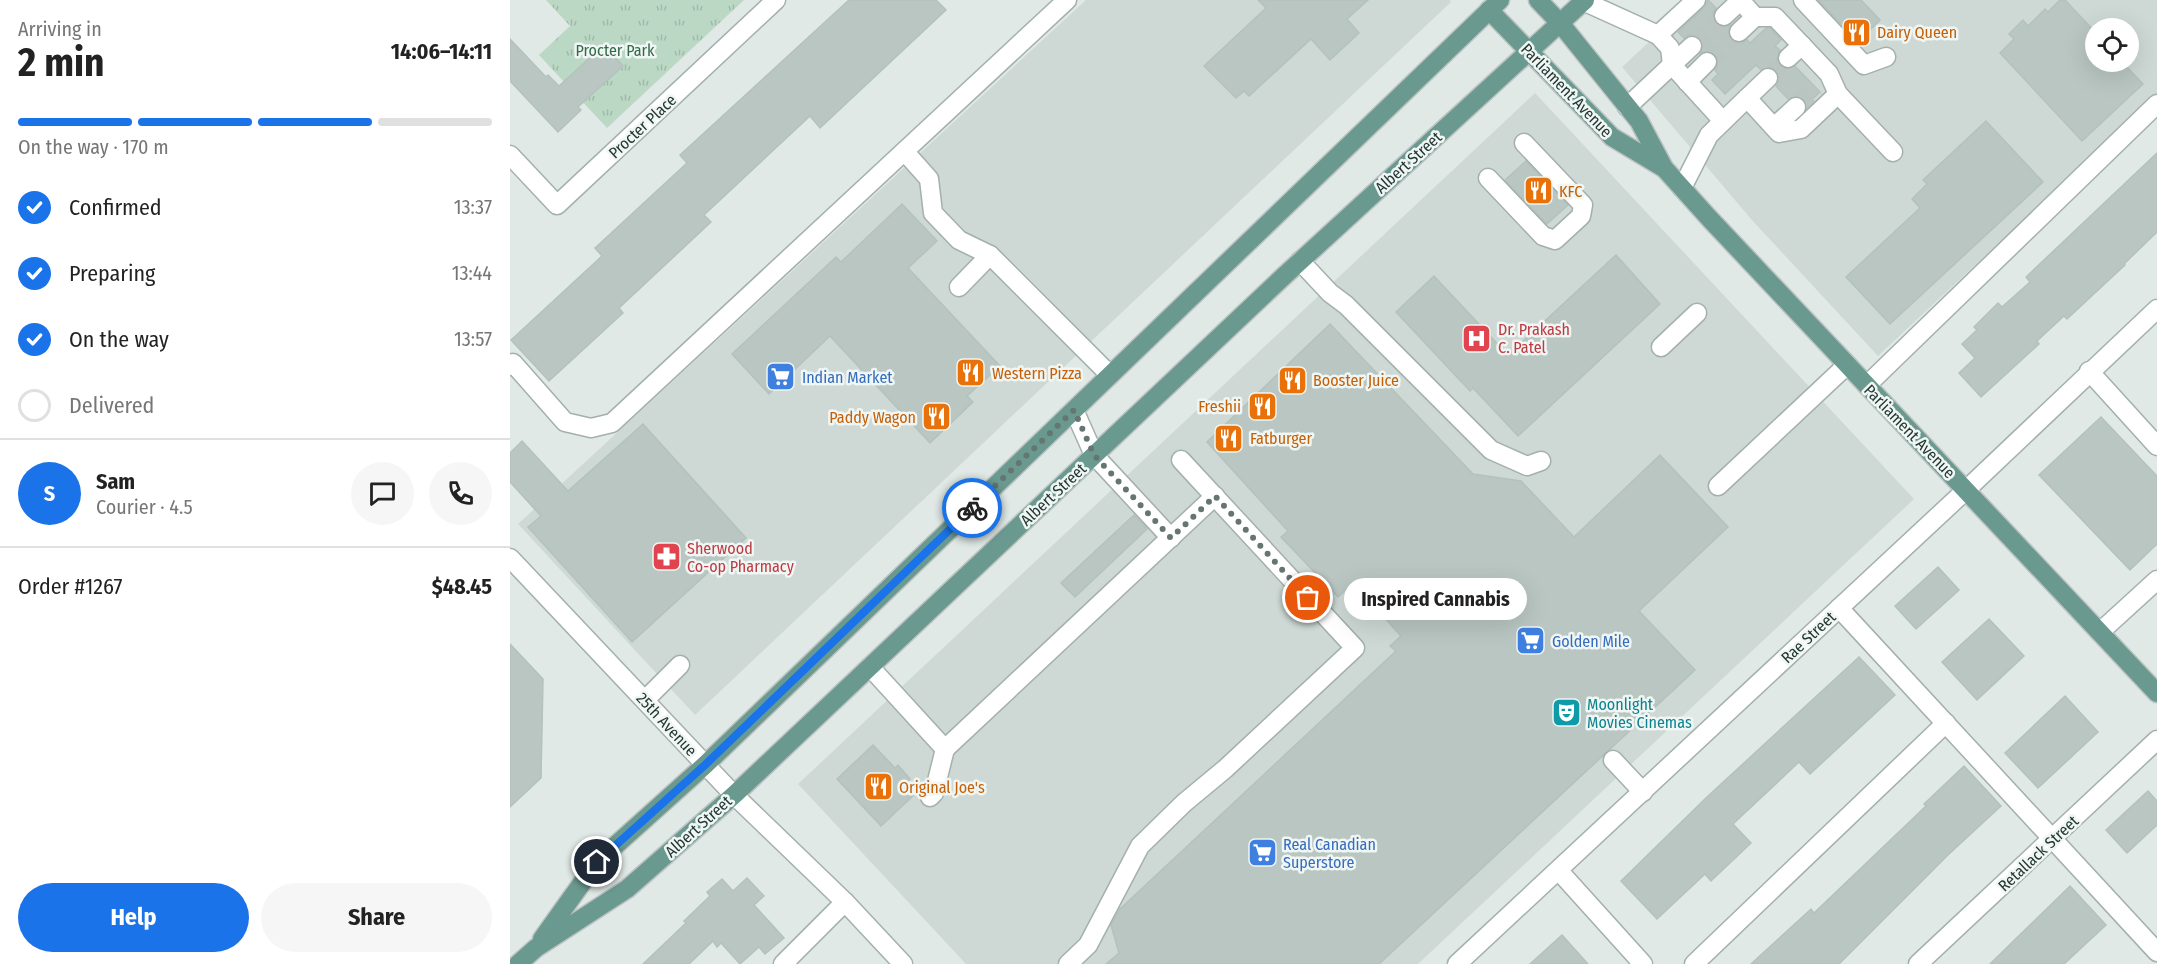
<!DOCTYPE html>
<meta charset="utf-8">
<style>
:root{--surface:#fff;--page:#f6f6f6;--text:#222;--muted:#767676;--line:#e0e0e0;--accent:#1a73e8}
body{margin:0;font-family:"Fira Sans Condensed",sans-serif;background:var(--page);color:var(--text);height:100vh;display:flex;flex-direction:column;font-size:22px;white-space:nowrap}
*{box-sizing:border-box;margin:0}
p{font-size:20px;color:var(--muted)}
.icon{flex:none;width:33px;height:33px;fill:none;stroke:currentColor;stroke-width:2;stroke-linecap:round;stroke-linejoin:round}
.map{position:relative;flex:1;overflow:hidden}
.drawer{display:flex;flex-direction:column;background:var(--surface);width:510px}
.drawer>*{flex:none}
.fabs{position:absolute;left:1575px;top:18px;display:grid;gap:12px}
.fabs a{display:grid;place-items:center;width:54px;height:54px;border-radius:50%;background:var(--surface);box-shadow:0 6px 24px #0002;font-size:30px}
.pin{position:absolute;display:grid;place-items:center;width:51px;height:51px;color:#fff;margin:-26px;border:3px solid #fff;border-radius:50%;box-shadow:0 2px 6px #0007}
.courier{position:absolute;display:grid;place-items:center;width:60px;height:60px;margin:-30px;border:4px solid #1a73e8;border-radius:50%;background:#fff;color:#222;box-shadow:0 2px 8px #0007}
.bubble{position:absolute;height:42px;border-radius:21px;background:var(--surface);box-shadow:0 6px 24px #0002;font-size:20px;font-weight:700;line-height:42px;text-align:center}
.headline em{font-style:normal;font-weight:700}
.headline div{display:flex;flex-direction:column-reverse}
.headline{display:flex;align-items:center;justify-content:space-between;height:102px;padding:0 18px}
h1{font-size:39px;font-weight:700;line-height:45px}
.bar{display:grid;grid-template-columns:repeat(4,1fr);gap:9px 6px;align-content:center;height:72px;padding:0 18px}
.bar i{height:8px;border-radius:4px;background:var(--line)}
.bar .on{background:var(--accent)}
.bar p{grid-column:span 4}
.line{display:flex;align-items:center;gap:15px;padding:0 18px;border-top:2px solid var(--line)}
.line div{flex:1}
.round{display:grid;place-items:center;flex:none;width:63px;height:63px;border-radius:32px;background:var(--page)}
ol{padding:0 18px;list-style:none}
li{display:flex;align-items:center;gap:18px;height:66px}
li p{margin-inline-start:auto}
li .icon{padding:6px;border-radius:50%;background:var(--accent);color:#fff;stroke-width:4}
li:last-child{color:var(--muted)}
li i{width:33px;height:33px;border:3px solid var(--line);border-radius:50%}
.cta{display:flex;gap:12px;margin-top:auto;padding:12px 18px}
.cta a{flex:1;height:69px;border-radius:36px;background:var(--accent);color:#fff;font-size:24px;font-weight:700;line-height:69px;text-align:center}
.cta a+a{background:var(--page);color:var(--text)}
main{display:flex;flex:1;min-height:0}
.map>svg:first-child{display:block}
.built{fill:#ced9d5;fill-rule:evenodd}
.park{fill:url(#park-tufts)}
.building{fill:#b9c6c2;stroke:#b3c2bd;stroke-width:1.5}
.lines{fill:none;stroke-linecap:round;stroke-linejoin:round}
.minor-tunnel{stroke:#bac5c2;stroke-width:18;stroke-dasharray:18 9;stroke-linecap:butt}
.minor-casing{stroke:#a4b0ad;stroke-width:21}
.major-casing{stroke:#bdc3c2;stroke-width:21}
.minor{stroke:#fff;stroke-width:18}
.major{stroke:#6a9990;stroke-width:18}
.done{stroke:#657572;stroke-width:6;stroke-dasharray:0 10.8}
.route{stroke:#1a73e8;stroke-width:8}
.labels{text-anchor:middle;stroke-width:5;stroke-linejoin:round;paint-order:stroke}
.food-label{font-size:16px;fill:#c56008;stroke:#f0f6f3;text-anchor:start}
.park-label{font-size:16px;fill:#32694b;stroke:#f0f6f3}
.street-label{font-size:16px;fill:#233733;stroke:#f0f6f3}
.health-label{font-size:16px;fill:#be3a42;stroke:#f0f6f3;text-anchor:start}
.shop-label{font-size:16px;fill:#366cbe;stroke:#f0f6f3;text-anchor:start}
.culture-label{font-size:16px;fill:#0d838f;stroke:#f0f6f3;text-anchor:start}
</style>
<main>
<section class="drawer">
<div class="headline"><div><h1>2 min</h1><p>Arriving in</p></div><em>14:06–14:11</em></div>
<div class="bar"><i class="on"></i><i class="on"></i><i class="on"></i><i></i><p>On the way · 170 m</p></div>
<ol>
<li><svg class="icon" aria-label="check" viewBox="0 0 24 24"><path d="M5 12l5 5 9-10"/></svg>Confirmed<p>13:37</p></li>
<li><svg class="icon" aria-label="check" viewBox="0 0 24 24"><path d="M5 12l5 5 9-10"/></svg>Preparing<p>13:44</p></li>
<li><svg class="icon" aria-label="check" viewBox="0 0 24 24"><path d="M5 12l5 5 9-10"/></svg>On the way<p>13:57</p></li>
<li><i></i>Delivered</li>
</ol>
<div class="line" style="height:108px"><b class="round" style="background:var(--accent);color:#fff">S</b><div><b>Sam</b><p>Courier · 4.5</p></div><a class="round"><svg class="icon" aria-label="chat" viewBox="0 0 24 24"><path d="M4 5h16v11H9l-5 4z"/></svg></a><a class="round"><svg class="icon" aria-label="phone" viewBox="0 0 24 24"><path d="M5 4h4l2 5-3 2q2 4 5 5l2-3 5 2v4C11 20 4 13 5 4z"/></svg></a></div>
<div class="line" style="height:78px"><div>Order #1267</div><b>$48.45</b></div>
<div class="cta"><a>Help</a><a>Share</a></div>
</section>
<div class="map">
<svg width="1647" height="964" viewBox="0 0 1647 964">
<defs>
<pattern id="park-tufts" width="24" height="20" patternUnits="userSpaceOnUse" patternTransform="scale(1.5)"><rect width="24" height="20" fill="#bbd8c5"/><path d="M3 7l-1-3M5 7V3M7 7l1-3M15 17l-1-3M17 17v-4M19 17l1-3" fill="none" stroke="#a0baaa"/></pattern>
</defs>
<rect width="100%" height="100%" fill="#e0e9e6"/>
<g class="built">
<path d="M576,0H940L941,2L185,715L8,524Z"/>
<path d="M1184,0H1647V95L1368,356L1241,219L1112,67ZM1586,28H1618V62H1586Z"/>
<path d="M1025,93L1404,499L908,964H456L288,784Z"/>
</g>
<path class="park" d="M36,0H234L97,128L29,55L60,26Z"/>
<g class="building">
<path d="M339,0H426L436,10L310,128L300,116L194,215L201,222L109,308L113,313L39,381L1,340L92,256L85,248L177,163L170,155Z"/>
<path d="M748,0H858L837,19L849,33L820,60L801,39L739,96L734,91L726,98L694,66L756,8Z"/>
<path d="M1198,0L1206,8L1203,13L1205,23L1211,27L1221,25L1218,35L1225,43H1231L1237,40L1240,43L1256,28H1260L1271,40L1265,46L1270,50L1267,60L1269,65L1275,69L1285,66L1310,92L1297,104L1289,96L1278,99L1266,86L1269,81L1266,71L1261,67L1251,70L1246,65L1215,94L1202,80L1208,74L1205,70L1208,64L1205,55L1199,51L1190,53L1193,44L1190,38L1180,35L1174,38L1168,32L1194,8Z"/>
<path d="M1308,0H1351L1370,20L1348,42Z"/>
<path d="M1550,0H1555L1586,33V62H1612L1633,84L1572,141L1490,53L1504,39L1499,34L1513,20L1518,26L1535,9L1538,12Z"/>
<path d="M0,39L36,77L38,75L49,86L94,45L113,66L68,107L71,110L48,132L0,81Z"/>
<path d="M1476,121L1533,182L1380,324L1336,277L1410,208L1402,199L1417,184L1413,180Z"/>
<path d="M1647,153V232L1614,264L1615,265L1557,319L1554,316L1527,341L1529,344L1471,397L1449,373L1465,358L1452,344L1467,330L1464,327L1488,303L1492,307L1520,282L1516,277Z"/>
<path d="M1016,161L1058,205L1037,224L995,180Z"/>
<path d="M392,204L427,241L398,268L490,366L457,396L463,402L420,443L320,336L259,394L222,354L326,257L331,262Z"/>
<path d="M1106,255L1150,304L1008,436L963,388L960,391L886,312L924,276L998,355Z"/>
<path d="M820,324L963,474L1011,481L1064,537L1150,455L1218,527L1129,611L1185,670L869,964H596L609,953L601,925L610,909L886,651L880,646L891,636L843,583L828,597L771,537L778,531L697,442Z"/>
<path d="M1591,417L1647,476V544L1620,570L1529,475Z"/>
<path d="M133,424L236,538L122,642L18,527L31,516L0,482V453L12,441L58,491Z"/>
<path d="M624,515L637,529L565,597L551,583Z"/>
<path d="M1428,567L1449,590L1406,629L1385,606Z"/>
<path d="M1479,619L1514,656L1467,700L1432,662Z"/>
<path d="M0,644L33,679L31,778L0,807Z"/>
<path d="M1349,657L1385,695L1300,774L1289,762L1223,824L1241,843L1201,881L1195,874L1147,919L1111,881L1197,797Z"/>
<path d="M1555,696L1588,732L1528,788L1495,753Z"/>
<path d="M363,745L385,768L388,765L400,779L397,782L407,792L371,826L327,779Z"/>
<path d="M1454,766L1491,806L1438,855L1329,964H1241L1301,909L1304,913L1416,806L1414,804Z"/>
<path d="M1638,791L1647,801V825L1617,853L1596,830Z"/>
<path d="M237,878L254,896L244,905L274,938L255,954L249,947L230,964L211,943L207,947L203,941L179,964H133L176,923L174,921L200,896L197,892L212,879L223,891Z"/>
<path d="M1560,886L1596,925L1554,964H1480Z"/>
<path d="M1052,935L1078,964H1020Z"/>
</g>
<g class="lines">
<g class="minor-tunnel">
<path d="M1182,46L1214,16"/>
<path d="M1197,62L1229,32"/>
<path d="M1258,78L1278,58"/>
<path d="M1286,107L1306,88"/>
</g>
<defs>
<g id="minor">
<path d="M1230,0L1245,17H1265L1319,74L1328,94L1383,152"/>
<path d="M1293,0L1354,65L1376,57"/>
<path d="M1073,1L1148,35L1186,0"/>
<path d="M1214,16L1231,0"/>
<path d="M1229,32L1245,17"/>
<path d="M1148,35L1160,48L1162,65L1213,121"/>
<path d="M1278,58L1292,45"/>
<path d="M1177,82L1197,62"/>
<path d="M1237,98L1258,78"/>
<path d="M1117,107L1182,46"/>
<path d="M1264,127L1286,107"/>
<path d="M395,152L419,179L423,213L449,240L480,255L600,375"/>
<path d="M0,155L47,205L266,0"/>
<path d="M978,178L1033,236L1045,240L1071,216L1073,205L1014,143"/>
<path d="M1172,188L1199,135L1237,98L1269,133L1291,129L1328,94"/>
<path d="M790,261L820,293L836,305L981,450L1017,466L1031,461"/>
<path d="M449,287L480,255"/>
<path d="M1151,347L1187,313"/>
<path d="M0,366L3,363L55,422L81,428L102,423L557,0"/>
<path d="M1579,371L1647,446"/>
<path d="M1357,385L1647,104"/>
<path d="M564,410L584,455L661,538"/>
<path d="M1208,486L1337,365"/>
<path d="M0,558L224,795L335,902L393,964"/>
<path d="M1329,608L1647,952"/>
<path d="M1590,632L1647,580"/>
<path d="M360,667L435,749L424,793L420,797"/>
<path d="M135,700L170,665"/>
<path d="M435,749L705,496"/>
<path d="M1103,760L1133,792"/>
<path d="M1049,871L1133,964"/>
<path d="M273,964L335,902"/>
<path d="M558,964L578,945L630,846L674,803L715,769L845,648L671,460"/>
<path d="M947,964L1456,490L1647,309"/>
<path d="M1184,964L1436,723"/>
<path d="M1408,964L1647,740"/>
</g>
<g id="major">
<path d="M1028,0L1050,23L1129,121L1154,168L1199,218L1647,693"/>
<path d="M979,10L1102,137L1152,167"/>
<path d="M32,939L87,862L195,765L990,0"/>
<path d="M8,964L26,948L117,889L224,795L774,276L1075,0"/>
</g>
</defs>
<use href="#minor" class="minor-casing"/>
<use href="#major" class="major-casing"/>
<use href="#minor" class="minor"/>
<use href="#major" class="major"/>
</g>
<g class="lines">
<path class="done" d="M462,508L564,410L584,455L661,538L705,496L798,598"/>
<path class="route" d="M87,862L195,765L462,508"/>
</g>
<defs>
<symbol id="restaurant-square" viewBox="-11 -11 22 22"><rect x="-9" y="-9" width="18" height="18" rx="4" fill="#e8710a" stroke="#f0f6f3"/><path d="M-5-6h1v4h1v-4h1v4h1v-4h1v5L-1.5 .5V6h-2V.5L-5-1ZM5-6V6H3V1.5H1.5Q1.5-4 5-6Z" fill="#fff"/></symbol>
<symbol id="hospital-square" viewBox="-11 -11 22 22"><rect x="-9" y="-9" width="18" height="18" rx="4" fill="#e0444e" stroke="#f0f6f3"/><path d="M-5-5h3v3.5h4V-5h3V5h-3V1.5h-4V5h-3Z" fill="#fff"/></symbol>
<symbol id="supermarket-square" viewBox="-11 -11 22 22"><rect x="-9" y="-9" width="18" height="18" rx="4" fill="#3f7fe0" stroke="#f0f6f3"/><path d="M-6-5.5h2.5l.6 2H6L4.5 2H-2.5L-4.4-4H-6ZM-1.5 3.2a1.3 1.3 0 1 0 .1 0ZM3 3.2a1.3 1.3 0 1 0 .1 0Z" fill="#fff"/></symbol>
<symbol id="pharmacy-square" viewBox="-11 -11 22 22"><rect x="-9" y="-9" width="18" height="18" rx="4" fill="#e0444e" stroke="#f0f6f3"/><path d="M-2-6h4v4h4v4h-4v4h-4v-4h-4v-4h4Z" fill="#fff"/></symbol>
<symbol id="theatre-square" viewBox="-11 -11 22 22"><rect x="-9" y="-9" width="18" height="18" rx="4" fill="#0f9aa8" stroke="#f0f6f3"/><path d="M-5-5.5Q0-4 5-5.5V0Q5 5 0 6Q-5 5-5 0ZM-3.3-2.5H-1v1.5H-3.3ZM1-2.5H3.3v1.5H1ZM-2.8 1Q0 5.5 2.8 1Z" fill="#fff"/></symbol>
</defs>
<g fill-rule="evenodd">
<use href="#restaurant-square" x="1330" y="16" width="33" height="33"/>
<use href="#restaurant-square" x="1012" y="174" width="33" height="33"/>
<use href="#hospital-square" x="950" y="322" width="33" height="33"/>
<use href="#restaurant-square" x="444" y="356" width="33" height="33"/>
<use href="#supermarket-square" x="254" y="360" width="33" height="33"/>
<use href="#restaurant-square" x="766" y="364" width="33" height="33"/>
<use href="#restaurant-square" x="736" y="390" width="33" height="33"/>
<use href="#restaurant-square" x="410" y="400" width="33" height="33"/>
<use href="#restaurant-square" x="702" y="422" width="33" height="33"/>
<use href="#pharmacy-square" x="140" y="540" width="33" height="33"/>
<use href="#supermarket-square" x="1004" y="624" width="33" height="33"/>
<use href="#theatre-square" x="1040" y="696" width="33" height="33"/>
<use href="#restaurant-square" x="352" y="770" width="33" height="33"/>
<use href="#supermarket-square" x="736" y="836" width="33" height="33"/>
</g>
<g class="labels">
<g class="food-label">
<text x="1367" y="38">Dairy Queen</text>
<text x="1049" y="197">KFC</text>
<text x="482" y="379">Western Pizza</text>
<text x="803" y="386">Booster Juice</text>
<text x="731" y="412" text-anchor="end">Freshii</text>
<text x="406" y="423" text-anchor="end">Paddy Wagon</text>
<text x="740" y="444">Fatburger</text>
<text x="389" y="793">Original Joe's</text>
</g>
<g class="park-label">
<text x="105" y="56">Procter Park</text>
</g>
<g class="street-label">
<text transform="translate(1057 90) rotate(46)" y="6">Parliament Avenue</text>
<text transform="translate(132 126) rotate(-43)" y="6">Procter Place</text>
<text transform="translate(898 162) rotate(-42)" y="6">Albert Street</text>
<text transform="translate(1400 431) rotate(46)" y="6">Parliament Avenue</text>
<text transform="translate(543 494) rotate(-43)" y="6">Albert Street</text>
<text transform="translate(1298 637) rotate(-43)" y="6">Rae Street</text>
<text transform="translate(157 724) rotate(47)" y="6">25th Avenue</text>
<text transform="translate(188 826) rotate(-42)" y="6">Albert Street</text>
<text transform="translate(1528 853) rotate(-43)" y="6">Retallack Street</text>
</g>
<g class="health-label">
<text x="988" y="335">Dr. Prakash<tspan x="988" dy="18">C. Patel</tspan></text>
<text x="177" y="554">Sherwood<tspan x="177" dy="18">Co-op Pharmacy</tspan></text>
</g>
<g class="shop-label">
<text x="292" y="383">Indian Market</text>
<text x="1042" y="647">Golden Mile</text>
<text x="773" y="850">Real Canadian<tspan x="773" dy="18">Superstore</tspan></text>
</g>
<g class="culture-label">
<text x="1077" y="710">Moonlight<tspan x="1077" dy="18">Movies Cinemas</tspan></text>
</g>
</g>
</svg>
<div class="fabs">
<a><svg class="icon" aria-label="locate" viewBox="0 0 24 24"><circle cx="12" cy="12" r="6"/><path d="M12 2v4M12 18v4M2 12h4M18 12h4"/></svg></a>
</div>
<div class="pin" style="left:798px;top:598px;background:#ea580c"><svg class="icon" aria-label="bag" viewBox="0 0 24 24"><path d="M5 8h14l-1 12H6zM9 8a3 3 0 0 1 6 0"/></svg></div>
<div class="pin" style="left:87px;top:862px;background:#1f2937"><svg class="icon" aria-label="home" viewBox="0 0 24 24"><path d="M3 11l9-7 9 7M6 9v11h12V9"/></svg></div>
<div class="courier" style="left:462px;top:508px"><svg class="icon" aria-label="bike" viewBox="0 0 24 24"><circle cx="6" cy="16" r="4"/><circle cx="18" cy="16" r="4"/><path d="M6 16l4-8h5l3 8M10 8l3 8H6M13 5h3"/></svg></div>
<div class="bubble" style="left:834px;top:578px;width:183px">Inspired Cannabis</div>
</div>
</main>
